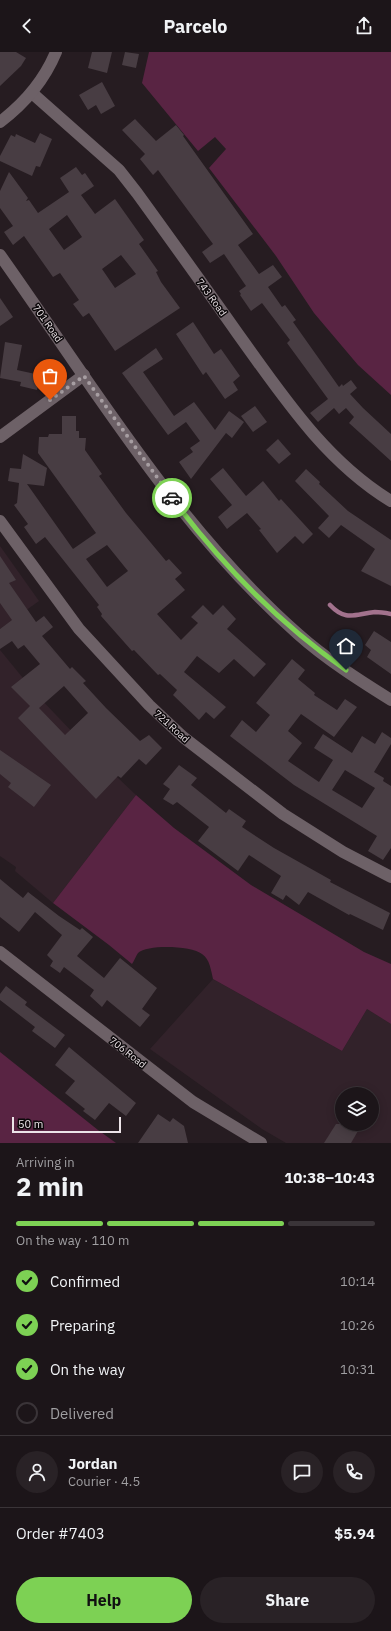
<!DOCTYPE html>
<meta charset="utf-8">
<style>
:root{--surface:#1c1519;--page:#292226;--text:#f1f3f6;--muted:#a09fa2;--line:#3a3438;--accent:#7dd154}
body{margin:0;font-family:"IBM Plex Sans",sans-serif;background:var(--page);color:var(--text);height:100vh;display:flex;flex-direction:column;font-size:15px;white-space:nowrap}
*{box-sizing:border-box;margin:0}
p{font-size:13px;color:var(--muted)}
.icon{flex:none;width:22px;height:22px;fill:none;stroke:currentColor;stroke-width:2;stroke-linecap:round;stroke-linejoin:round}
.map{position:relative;height:1091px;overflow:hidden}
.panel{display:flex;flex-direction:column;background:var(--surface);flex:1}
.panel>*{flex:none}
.buttons{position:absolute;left:335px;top:1035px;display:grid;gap:8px}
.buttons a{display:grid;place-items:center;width:44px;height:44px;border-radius:50%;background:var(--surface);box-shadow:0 2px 10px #0003,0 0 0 1px var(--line);font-size:20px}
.scale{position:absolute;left:12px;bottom:10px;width:109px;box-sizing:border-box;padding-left:4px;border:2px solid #ece4e8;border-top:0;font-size:11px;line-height:14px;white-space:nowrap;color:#ece4e8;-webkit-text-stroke:3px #0c080a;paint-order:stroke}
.pin{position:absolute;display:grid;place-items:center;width:34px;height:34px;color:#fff;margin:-41px -17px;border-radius:50% 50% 50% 0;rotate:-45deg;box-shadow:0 0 4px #0007}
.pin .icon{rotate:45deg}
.courier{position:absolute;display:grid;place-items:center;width:40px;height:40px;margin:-20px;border:3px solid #7dd154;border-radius:50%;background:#fff;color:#222;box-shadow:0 1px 5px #0007}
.summary em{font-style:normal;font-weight:700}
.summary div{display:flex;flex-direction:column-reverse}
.summary{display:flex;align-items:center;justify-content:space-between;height:68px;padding:0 16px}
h1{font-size:26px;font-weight:700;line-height:30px}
.bar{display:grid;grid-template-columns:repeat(4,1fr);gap:6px 4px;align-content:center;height:48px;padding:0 16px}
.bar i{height:5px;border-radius:3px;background:var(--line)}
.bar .active{background:var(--accent)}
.bar p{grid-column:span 4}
.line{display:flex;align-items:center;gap:10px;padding:0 16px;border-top:1px solid var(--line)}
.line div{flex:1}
.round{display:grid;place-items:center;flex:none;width:42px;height:42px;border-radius:21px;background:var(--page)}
ol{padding:0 16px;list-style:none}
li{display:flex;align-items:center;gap:12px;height:44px}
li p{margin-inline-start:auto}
li .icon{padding:4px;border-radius:50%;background:var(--accent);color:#111;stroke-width:4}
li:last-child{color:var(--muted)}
li i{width:22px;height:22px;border:2px solid var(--line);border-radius:50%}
.cta{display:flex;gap:8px;margin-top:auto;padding:8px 16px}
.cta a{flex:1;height:46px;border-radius:24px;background:var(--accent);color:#111;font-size:16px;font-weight:700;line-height:46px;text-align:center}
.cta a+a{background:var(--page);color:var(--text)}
header{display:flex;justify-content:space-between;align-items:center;height:52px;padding:0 16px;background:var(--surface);font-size:18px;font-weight:700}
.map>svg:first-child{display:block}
.built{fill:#32222a;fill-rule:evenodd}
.green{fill:#592443}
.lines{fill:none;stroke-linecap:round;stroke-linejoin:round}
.stream{stroke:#a2728d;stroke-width:4.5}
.building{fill:#483d43;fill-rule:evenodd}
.street{stroke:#6d6167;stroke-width:12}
.done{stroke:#a79ea2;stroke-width:4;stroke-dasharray:0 7.2}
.route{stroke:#7dd154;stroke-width:5}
.labels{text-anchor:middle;stroke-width:3;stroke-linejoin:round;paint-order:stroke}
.street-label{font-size:10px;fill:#ece4e8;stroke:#0c080a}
</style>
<header><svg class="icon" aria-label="back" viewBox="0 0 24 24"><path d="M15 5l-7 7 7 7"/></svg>Parcelo<svg class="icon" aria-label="share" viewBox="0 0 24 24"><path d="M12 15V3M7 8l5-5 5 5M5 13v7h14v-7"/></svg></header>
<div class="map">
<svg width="391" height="1091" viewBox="0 0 391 1091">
<rect width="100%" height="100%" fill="#261c21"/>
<g class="built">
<path d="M0,494L39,549L0,577Z"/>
<path d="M0,598L36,642L99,708L136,743L53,851L15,819L16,815L0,804Z"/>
<path d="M213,927L342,999L367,957L391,972V1091H286L262,1077L150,997ZM342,1042H372V1072H342Z"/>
</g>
<g class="green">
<path d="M149,0H391V343L358,313L314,261L276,204L209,116L226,97L215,85L198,99L142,31Z"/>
<path d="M136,743L174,776L251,833L364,900L391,912V972L367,957L342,999L213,927C211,919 210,907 202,902C192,894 148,892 138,901C136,904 134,909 132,912L109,893L53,851Z"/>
<path d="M0,1000L98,1078L116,1091H0Z"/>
</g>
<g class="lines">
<path class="stream" d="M330,553C346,570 355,562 375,560C380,560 386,561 391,562"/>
</g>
<g class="building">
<path d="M0,0H16L26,6L21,14L0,34Z"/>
<path d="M92,0H112L107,21L88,16Z"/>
<path d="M125,0L139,2L136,16L122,13Z"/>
<path d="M102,30L115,54L101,62L96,53L88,58L79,43Z"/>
<path d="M135,67L156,89L176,73L184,83L183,84L253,182L238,193L259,222L273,213L282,225L268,235L282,255L285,253L296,268L293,270L339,335L342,332L343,334L351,328L357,336L350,342L363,356L391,382V409L349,371L354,365L346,356L339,362L334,356L318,370L310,361L328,347L287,291L290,288L262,251L251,259L240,243L241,242L239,239L246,234L224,202L210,211L202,200L213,192L158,118L153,123L140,107L145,102L122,78Z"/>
<path d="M40,81L52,87L40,115L36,114L32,124L0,109V104L11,83L15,85L16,82L35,91Z"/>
<path d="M76,115L82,123L85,121L94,134L81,143L95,162L115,147L144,188L139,192L158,219L156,220L161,230L180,256L115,299L89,261L83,265L73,252L79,248L60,221L53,225L24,184L13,193L4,180L13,174L0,156V139L9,120L28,146L26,149L29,148L38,161L69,140L60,126ZM67,163L82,185L64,198L49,177ZM121,203L136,222L115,236L102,217Z"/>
<path d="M0,246L13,265L0,274Z"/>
<path d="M193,270L214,302L221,297L240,324L233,330L238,338L225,347L206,320L203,323L176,282Z"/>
<path d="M5,290L22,293L17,318L40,323L37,338L20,334L21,330L0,326Z"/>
<path d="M156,296L163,307L143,320L174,364L194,350L215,378L229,359L244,370L232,386L226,381L191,427L179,410L193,400L190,396L200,389L186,370L168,383L122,321Z"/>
<path d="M255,354L267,370L253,380L241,364Z"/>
<path d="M62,364H76V379H79V386H86L85,398L102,422L99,424L126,461L166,509L169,507L182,521L175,527L185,538L157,562L181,588L198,571L191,565L203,553L213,563L223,553L236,567L227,577L266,612L254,625L234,607L219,621L197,604L184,620L226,655L214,667L206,660L199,668L173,643L177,638L160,622L158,623L134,598L132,599L101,564L102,562L97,555L99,553L45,485L36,492L24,475L28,472L14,453L17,451L19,431L8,429L10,416L21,417L23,402L47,416L44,434L27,432L73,497L96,481L38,401L39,385H48L49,382H62ZM107,493L128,519L107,535L86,507Z"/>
<path d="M278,387L291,402L279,412L266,398Z"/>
<path d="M223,416L246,444L263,429L279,449L281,447L313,482L303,492L295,484L277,501L259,478L261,477L247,461L227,477L218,465L232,453L210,427Z"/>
<path d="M306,417L320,430L319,432L348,459L391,488V534L361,519L375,497L341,473L329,486L318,476L329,464L295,429Z"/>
<path d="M0,504L16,528L9,531L36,570L44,564L53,575L42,584L70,617L72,615L86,629L83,631L106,656L140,689L149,683L162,696L146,713L139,707L121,726L118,724L96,747L18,666L30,654L11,635L40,612L24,593L18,597L12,589L0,597V577L12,568L0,551ZM64,634L88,661L65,683L39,656Z"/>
<path d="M374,579L391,590V622L367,605L371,598L365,593Z"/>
<path d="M292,607L305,618L298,627L315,641L314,643L337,658L345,647L357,655L334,685L301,662L288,679L302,691L288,709L319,730L333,708L314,696L323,682L352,701L362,684L375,692L382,680L391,686V692L374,720L384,726L383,729L391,734V796L383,808L368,799L377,784L294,733L230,684L242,668L256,680L270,663L256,651ZM345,718L375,736L362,756L332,738Z"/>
<path d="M0,698L51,733L34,755L8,735L11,731L0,722Z"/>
<path d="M179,713L197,726L191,733L226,761L229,757L246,769L242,775L274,796L331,828L330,830L390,861L383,878L350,862L349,863L308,840L299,853L286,843L283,848L271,841L281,824L249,803L238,819L198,789L209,775L177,750L173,753L163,747L170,737L163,732Z"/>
<path d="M0,827L23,846L28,840L59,864L80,878L82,876L93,885L77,904L104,926L120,906L157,936L142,957L150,963L140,975L107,948L102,955L90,944L94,938L64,915L60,921L50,914L53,909L47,903L62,883L35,860L19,880L0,865Z"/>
<path d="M6,934L27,950L25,953L65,983L55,996L32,979L35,975L0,948V942Z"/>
<path d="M69,995L136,1051L126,1064L109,1051L95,1068L83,1059L85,1057L65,1041L75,1029L55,1013Z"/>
<path d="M158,1062L170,1070L173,1066L184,1074L188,1091H138Z"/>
<path d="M336,1072H362L351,1091H324Z"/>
</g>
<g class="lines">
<g class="street">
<path d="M32,41L119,118L137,141C171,188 205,235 238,282C282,343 325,409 391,449"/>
<path d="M0,70C25,51 44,29 56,0"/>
<path d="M0,203C93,334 177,475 298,582C326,607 359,628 391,648"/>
<path d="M0,385L84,323"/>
<path d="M0,469L79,577L149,653L183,685L283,762L343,800L391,825"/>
<path d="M0,900L193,1050L261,1091"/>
</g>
</g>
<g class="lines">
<path class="done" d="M50,348L84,324L172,446"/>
<path class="route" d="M172,446C221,512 279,571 346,618"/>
</g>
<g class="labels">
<g class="street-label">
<text transform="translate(212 245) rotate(54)" y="4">743 Road</text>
<text transform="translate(48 271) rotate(55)" y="4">701 Road</text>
<text transform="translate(172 674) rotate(42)" y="4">721 Road</text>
<text transform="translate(128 1000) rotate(38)" y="4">706 Road</text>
</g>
</g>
</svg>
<div class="buttons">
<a><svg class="icon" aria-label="layers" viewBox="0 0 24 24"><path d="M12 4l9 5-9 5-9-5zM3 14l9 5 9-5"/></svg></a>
</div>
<div class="scale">50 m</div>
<div class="pin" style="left:50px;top:348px;background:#ea580c"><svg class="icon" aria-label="bag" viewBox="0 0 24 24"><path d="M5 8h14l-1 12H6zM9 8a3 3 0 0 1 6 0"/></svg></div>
<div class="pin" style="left:346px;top:618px;background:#1f2937"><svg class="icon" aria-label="home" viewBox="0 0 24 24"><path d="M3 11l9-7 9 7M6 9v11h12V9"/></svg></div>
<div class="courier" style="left:172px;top:446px"><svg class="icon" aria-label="car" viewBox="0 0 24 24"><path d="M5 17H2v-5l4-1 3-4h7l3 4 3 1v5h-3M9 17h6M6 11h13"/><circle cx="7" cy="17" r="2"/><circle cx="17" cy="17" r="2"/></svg></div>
</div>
<section class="panel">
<div class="summary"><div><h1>2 min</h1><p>Arriving in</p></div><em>10:38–10:43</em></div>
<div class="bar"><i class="active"></i><i class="active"></i><i class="active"></i><i></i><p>On the way · 110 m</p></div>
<ol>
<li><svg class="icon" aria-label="check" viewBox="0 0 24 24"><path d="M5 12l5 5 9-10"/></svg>Confirmed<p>10:14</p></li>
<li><svg class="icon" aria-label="check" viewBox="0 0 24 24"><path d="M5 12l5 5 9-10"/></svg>Preparing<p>10:26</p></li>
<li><svg class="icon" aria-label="check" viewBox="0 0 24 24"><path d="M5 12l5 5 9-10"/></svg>On the way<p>10:31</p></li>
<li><i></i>Delivered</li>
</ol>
<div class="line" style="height:72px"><a class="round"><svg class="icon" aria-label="person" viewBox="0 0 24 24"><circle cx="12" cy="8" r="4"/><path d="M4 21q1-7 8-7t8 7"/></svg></a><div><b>Jordan</b><p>Courier · 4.5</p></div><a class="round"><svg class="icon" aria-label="chat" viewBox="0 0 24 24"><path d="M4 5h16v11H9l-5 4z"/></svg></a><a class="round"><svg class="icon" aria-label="phone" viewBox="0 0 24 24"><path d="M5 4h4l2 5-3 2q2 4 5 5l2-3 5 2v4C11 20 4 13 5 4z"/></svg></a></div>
<div class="line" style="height:52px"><div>Order #7403</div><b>$5.94</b></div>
<div class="cta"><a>Help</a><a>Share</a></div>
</section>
